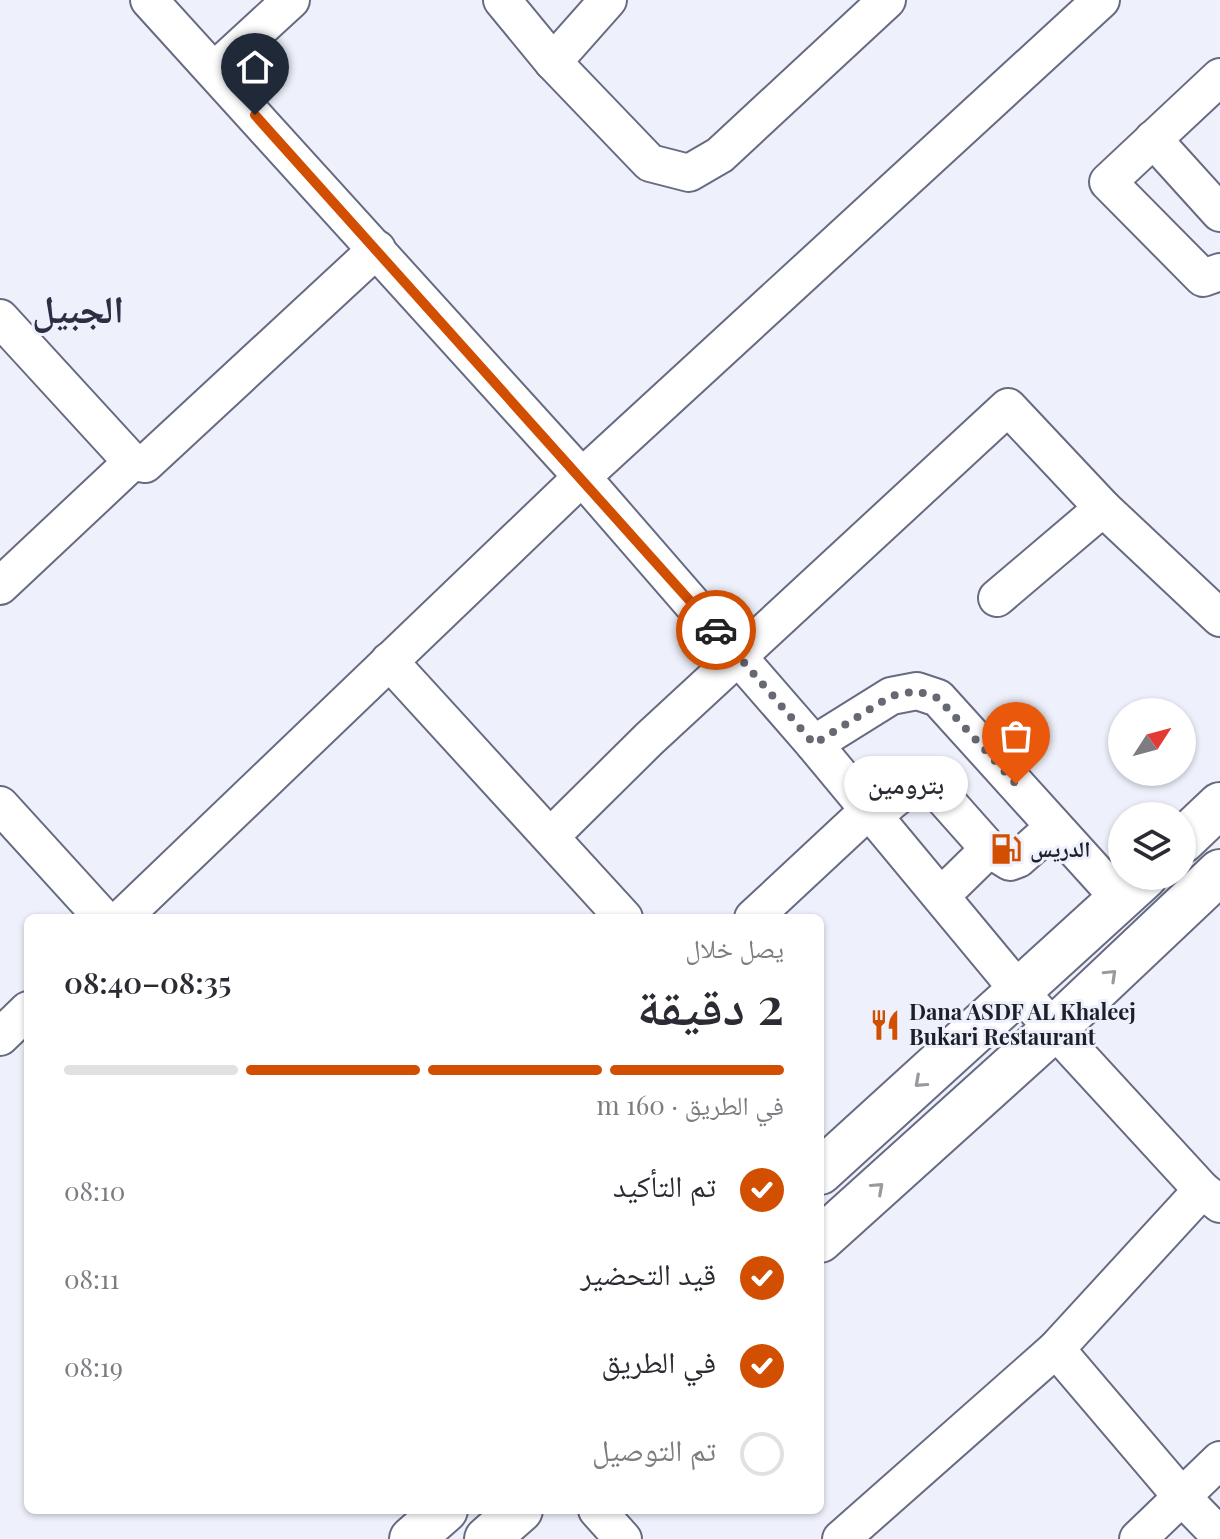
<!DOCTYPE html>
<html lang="ar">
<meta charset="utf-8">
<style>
:root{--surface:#fff;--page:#f2f2f3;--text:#2b2b33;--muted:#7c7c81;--line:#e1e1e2;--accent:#d24e00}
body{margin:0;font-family:"Playfair Display","Noto Naskh Arabic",serif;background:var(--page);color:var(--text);direction:rtl;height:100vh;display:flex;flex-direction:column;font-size:30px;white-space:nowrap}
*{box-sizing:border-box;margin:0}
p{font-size:26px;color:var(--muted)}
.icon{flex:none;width:44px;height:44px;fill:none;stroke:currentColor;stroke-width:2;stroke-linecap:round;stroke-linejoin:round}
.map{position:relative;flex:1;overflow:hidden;direction:ltr}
.panel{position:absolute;left:24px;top:914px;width:800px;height:600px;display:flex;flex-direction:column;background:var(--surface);border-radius:12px;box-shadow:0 2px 6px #0004;direction:rtl}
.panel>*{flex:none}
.needle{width:52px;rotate:54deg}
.controls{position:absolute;left:1108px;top:698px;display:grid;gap:16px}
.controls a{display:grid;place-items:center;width:88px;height:88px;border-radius:50%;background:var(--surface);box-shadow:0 2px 6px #0004;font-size:40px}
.pin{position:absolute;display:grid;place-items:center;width:68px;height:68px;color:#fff;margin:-82px -34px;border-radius:50% 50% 50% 0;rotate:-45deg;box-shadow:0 0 8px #0007}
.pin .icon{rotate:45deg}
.courier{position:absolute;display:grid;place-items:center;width:80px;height:80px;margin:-40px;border:6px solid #d24e00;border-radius:50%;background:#fff;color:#222;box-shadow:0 2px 10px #0007}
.bubble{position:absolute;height:56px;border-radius:28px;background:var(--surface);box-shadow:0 2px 6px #0004;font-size:26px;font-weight:600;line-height:56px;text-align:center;direction:rtl}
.headline em{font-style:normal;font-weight:600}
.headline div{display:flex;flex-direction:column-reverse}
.headline{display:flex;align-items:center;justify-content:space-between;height:136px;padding:0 40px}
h1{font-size:52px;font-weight:600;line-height:60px}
.bar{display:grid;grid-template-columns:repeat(4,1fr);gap:12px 8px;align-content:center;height:96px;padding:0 40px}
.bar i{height:10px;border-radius:6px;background:var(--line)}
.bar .selected{background:var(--accent)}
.bar p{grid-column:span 4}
ol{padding:0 40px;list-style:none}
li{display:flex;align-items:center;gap:24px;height:88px}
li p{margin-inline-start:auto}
li .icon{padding:8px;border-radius:50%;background:var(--accent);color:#fff;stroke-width:4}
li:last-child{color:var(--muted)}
li i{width:44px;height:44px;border:4px solid var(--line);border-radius:50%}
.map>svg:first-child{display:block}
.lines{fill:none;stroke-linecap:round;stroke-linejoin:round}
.minor-casing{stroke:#676b82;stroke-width:40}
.major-casing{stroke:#676b82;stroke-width:48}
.minor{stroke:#fff;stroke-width:36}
.major{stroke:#fff;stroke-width:44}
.oneway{stroke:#999a9f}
.done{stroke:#666872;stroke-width:8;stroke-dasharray:0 14.4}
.route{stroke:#d24e00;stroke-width:10}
.labels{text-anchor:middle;stroke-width:6;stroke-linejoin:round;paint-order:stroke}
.poi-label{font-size:22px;font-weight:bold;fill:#1d1f29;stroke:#eef1fb;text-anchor:start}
.town-label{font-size:38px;font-weight:bold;fill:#2c2f43;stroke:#eef1fb}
</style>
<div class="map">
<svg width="1220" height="1539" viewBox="0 0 1220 1539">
<rect width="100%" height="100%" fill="#eef1fb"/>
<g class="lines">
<defs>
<g id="minor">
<path d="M149,0L582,477L814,744L1020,992L1202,1190L1220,1204"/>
<path d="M502,0L553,62L650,163L689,173L720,155L887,0"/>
<path d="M553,62L608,0"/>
<path d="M215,70L291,0"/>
<path d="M1220,77L1108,182L1203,278L1220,272"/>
<path d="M1153,139L1220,213"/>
<path d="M0,318L132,462L145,464L377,249"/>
<path d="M0,586L132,462"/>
<path d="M997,598L1103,508"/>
<path d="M389,661L624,918"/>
<path d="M814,744L891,696L917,691L938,698L1120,899"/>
<path d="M0,805L103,918"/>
<path d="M875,815C892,802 911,778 934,787L989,849L941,896"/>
<path d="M551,836L649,739L1008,407L1103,508L1220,618"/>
<path d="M989,849L1010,862L1018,859L1054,827"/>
<path d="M122,918L582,477L1101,0"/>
<path d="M753,918L870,809"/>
<path d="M0,1037L28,1010"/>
<path d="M1056,1349L1202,1190"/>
<path d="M597,1510L623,1539"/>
<path d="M841,1539L1056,1349L1182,1497L1220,1536"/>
<path d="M1138,1539L1220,1460"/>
</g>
<g id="major">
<path d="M1182,841L1220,805"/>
<path d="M820,1172L1145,876"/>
<path d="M820,1240L1055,1028L1220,872"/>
<path d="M412,1539L445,1510"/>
<path d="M487,1539L520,1510"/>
</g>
</defs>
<use href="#minor" class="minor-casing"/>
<use href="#major" class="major-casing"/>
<use href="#minor" class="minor"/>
<use href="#major" class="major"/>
</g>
<defs><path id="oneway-chevron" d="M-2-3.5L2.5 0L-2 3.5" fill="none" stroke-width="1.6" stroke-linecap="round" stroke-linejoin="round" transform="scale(2)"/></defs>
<g class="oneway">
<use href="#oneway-chevron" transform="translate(1111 975) rotate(-44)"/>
<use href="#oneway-chevron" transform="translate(920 1082) rotate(138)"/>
<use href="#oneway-chevron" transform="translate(878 1188) rotate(-42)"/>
</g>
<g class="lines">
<path class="done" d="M716,630L814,744L891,696L917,691L938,698L1016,784"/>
<path class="route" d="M255,115L716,630"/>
</g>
<defs>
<symbol id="fuel-bare" viewBox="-9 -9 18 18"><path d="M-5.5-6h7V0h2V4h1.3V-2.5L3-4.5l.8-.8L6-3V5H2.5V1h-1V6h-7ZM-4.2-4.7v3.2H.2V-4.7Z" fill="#d24e00" stroke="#eef1fb" stroke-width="2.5" paint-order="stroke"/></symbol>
<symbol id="restaurant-bare" viewBox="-9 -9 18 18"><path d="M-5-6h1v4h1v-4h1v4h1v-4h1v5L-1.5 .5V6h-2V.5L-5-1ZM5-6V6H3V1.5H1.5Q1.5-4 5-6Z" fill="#d24e00" stroke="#eef1fb" stroke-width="2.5" paint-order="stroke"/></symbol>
</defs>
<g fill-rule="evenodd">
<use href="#fuel-bare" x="984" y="827" width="44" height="44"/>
<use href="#restaurant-bare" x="863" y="1003" width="44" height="44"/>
</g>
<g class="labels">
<g class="poi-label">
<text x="1030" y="857">الدريس</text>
<text x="909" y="1020">Dana ASDF AL Khaleej<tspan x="909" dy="25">Bukari Restaurant</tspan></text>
</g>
<g class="town-label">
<text x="78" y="323">الجبيل</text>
</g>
</g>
</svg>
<div class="controls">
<a><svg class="needle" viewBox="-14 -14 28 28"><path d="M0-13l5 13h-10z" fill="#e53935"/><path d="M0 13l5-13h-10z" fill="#7c7c81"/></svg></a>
<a><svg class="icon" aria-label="layers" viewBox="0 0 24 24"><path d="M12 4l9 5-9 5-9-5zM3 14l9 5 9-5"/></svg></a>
</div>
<div class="pin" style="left:1016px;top:784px;background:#ea580c"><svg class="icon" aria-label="bag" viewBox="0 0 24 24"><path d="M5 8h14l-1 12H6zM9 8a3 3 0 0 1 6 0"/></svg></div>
<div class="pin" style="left:255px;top:115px;background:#1f2937"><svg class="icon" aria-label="home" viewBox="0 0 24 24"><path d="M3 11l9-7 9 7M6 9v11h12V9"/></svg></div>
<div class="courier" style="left:716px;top:630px"><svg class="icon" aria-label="car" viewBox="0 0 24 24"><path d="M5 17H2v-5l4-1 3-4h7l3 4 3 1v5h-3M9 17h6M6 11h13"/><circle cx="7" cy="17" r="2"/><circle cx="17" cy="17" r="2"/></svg></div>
<div class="bubble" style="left:844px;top:756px;width:124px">بترومين</div>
<section class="panel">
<div class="headline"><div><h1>2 دقيقة</h1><p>يصل خلال</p></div><em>08:35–08:40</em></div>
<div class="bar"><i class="selected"></i><i class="selected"></i><i class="selected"></i><i></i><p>في الطريق · 160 m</p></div>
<ol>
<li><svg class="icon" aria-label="check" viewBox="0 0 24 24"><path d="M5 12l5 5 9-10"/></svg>تم التأكيد<p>08:10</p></li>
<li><svg class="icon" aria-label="check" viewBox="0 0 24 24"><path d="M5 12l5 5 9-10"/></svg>قيد التحضير<p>08:11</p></li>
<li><svg class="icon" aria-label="check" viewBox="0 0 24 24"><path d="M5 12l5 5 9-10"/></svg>في الطريق<p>08:19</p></li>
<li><i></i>تم التوصيل</li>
</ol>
</section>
</div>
